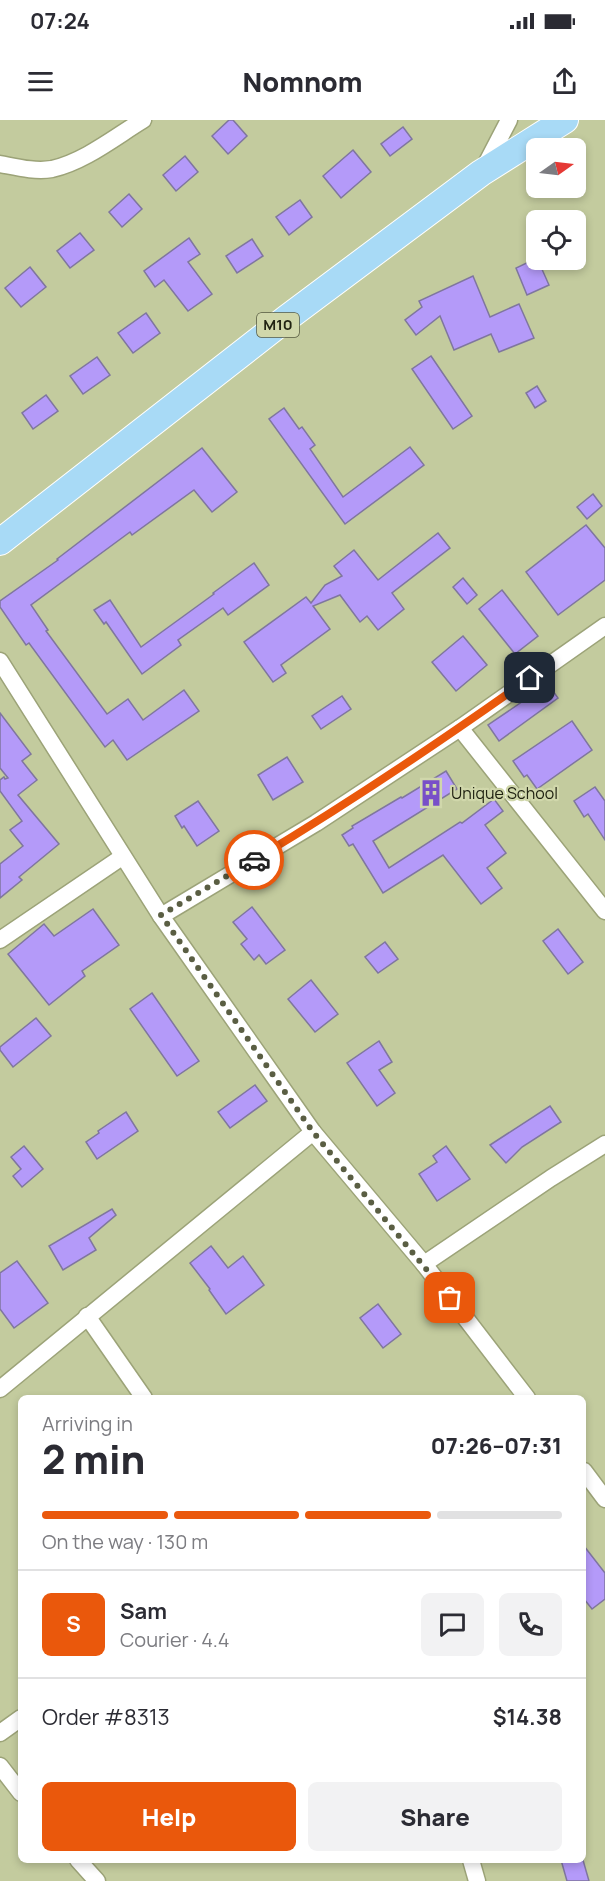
<!DOCTYPE html>
<meta charset="utf-8">
<style>
:root{--surface:#fff;--page:#f2f2f3;--text:#2b2b33;--muted:#7c7c81;--line:#e1e1e2;--accent:#ea580c}
body{margin:0;font-family:Manrope,sans-serif;background:var(--page);color:var(--text);height:100vh;display:flex;flex-direction:column;font-size:22px;white-space:nowrap}
*{box-sizing:border-box;margin:0}
p{font-size:20px;color:var(--muted)}
.icon{flex:none;width:33px;height:33px;fill:none;stroke:currentColor;stroke-width:2;stroke-linecap:round;stroke-linejoin:round}
.map{position:relative;flex:1;overflow:hidden}
.side{position:absolute;left:18px;top:1275px;width:568px;height:468px;display:flex;flex-direction:column;background:var(--surface);border-radius:9px;box-shadow:0 3px 9px #0003}
.side>*{flex:none}
.needle{width:39px;rotate:76deg}
.tools{position:absolute;left:526px;top:18px;display:grid;gap:12px}
.tools a{display:grid;place-items:center;width:60px;height:60px;border-radius:9px;background:var(--surface);box-shadow:0 3px 9px #0003;font-size:30px}
.pin{position:absolute;display:grid;place-items:center;width:51px;height:51px;color:#fff;margin:-26px;border-radius:12px;box-shadow:0 3px 9px #0006}
.courier{position:absolute;display:grid;place-items:center;width:60px;height:60px;margin:-30px;border:4px solid #ea580c;border-radius:50%;background:#fff;color:#222;box-shadow:0 2px 8px #0007}
.head em{font-style:normal;font-weight:800}
.head div{display:flex;flex-direction:column-reverse}
.head{display:flex;align-items:center;justify-content:space-between;height:102px;padding:0 24px}
h1{font-size:39px;font-weight:800;line-height:45px}
.bar{display:grid;grid-template-columns:repeat(4,1fr);gap:9px 6px;align-content:center;height:72px;padding:0 24px}
.bar i{height:8px;border-radius:4px;background:var(--line)}
.bar .on{background:var(--accent)}
.bar p{grid-column:span 4}
.line{display:flex;align-items:center;gap:15px;padding:0 24px;border-top:2px solid var(--line)}
.line div{flex:1}
.round{display:grid;place-items:center;flex:none;width:63px;height:63px;border-radius:9px;background:var(--page)}
.primary-button{display:flex;gap:12px;margin-top:auto;padding:12px 24px}
.primary-button a{flex:1;height:69px;border-radius:9px;background:var(--accent);color:#fff;font-size:24px;font-weight:800;line-height:69px;text-align:center}
.primary-button a+a{background:var(--page);color:var(--text)}
.status{display:flex;justify-content:space-between;align-items:center;height:42px;padding:0 30px;background:var(--surface);direction:ltr}
.status svg{height:16px;fill:currentColor}
header{display:flex;justify-content:space-between;align-items:center;height:78px;padding:0 24px;background:var(--surface);font-size:27px;font-weight:800}
.map>svg:first-child{display:block}
.building{fill:#b49af9;stroke:#7f769e;stroke-width:1.5}
.lines{fill:none;stroke-linecap:round;stroke-linejoin:round}
.minor-casing{stroke:#9ca378;stroke-width:19}
.primary-casing{stroke:#fff;stroke-width:28}
.minor{stroke:#fff;stroke-width:16}
.primary{stroke:#a8daf6;stroke-width:26}
.done{stroke:#5a5e43;stroke-width:6;stroke-dasharray:0 10.8}
.route{stroke:#ea580c;stroke-width:8}
.labels{text-anchor:middle;stroke-width:4.5;stroke-linejoin:round;paint-order:stroke}
.shield{fill:#d0d7ab;stroke:#565940;stroke-width:1.5}
.shield-label{font-size:15px;font-weight:bold;fill:#212312}
.poi-label{font-size:16px;fill:#212312;stroke:#d0d7ab;text-anchor:start}
</style>
<div class="status"><b>07:24</b><svg viewBox="0 0 49 12"><path d="M0 12V9h3v3zM5 12V6h3v6zM10 12V3h3v9zM15 12V0h3v12zM26 1h20v11H26zM47 4h2v5h-2z"/></svg></div>
<header><svg class="icon" aria-label="menu" viewBox="0 0 24 24"><path d="M4 6h16M4 12h16M4 18h16"/></svg>Nomnom<svg class="icon" aria-label="share" viewBox="0 0 24 24"><path d="M12 15V3M7 8l5-5 5 5M5 13v7h14v-7"/></svg></header>
<div class="map">
<svg width="605" height="1761" viewBox="0 0 605 1761">
<rect width="100%" height="100%" fill="#c3cb9e"/>
<g class="building">
<path d="M229,0H233L247,16L228,34L212,16Z"/>
<path d="M403,7L412,19L390,36L381,24Z"/>
<path d="M353,30L371,52L341,78L323,56Z"/>
<path d="M185,36L198,52L176,71L163,55Z"/>
<path d="M129,74L142,89L122,107L109,92Z"/>
<path d="M300,80L312,97L289,115L276,97Z"/>
<path d="M80,113L94,130L70,148L57,131Z"/>
<path d="M189,118L200,134L188,142L212,174L188,191L164,160L155,167L144,151Z"/>
<path d="M252,119L263,136L237,153L226,136Z"/>
<path d="M537,138L549,165L527,175L516,148Z"/>
<path d="M30,147L46,167L21,187L5,168Z"/>
<path d="M473,156L490,197L519,184L534,218L499,232L491,214L454,230L440,196L416,215L405,200L422,187L419,181Z"/>
<path d="M146,193L160,213L133,233L118,213Z"/>
<path d="M431,236L472,296L453,309L412,249Z"/>
<path d="M97,237L110,255L83,274L70,256Z"/>
<path d="M537,266L546,281L535,288L526,273Z"/>
<path d="M46,275L58,291L33,309L22,293Z"/>
<path d="M284,288L299,309L302,307L315,325L310,329L343,377L410,327L424,345L345,404L269,299Z"/>
<path d="M202,328L237,372L212,392L194,370L132,415L130,412L31,485L48,510L46,511L107,594L128,579L143,600L184,570L199,591L127,640L113,620L105,627L29,523L26,525L0,487V481L58,440L57,439Z"/>
<path d="M593,374L602,386L587,399L577,387Z"/>
<path d="M586,405L605,428V460L558,495L526,452Z"/>
<path d="M438,413L450,428L392,473L404,489L378,510L367,496L360,502L340,475L313,486L330,509L281,545L286,553L273,562L244,522L306,477L311,483L325,465L342,456L334,446L354,430L378,460Z"/>
<path d="M254,443L269,465L228,495L223,488L178,520L181,525L142,554L106,502L104,504L94,490L110,480L141,527L214,474L213,473Z"/>
<path d="M463,458L477,475L467,484L453,467Z"/>
<path d="M502,470L538,516L515,534L479,489Z"/>
<path d="M463,516L487,545L456,571L432,542Z"/>
<path d="M548,564L558,578L499,621L488,605Z"/>
<path d="M342,576L351,589L321,609L312,596Z"/>
<path d="M0,593L31,634L22,641L37,660L18,675L59,724L19,757L22,760L0,778V744L23,726L10,710L22,701L0,671V660L4,657L5,659L8,658L0,648Z"/>
<path d="M572,601L592,630L537,669L527,655L524,657L513,641Z"/>
<path d="M287,637L303,662L273,680L258,655Z"/>
<path d="M446,651L457,669L373,721L389,748L460,702L462,703L494,679L503,691L485,705L506,733L487,748L502,768L481,784L443,735L383,773L353,724L349,726L342,715L353,708L352,706L401,677L402,678Z"/>
<path d="M595,667L605,681V720L588,694L584,697L574,681Z"/>
<path d="M198,681L219,711L197,726L184,706L182,708L175,696Z"/>
<path d="M252,787L285,830L266,844L259,835L254,840L241,824L247,819L233,802Z"/>
<path d="M93,789L119,825L82,851L85,856L49,885L8,834L44,804L54,816Z"/>
<path d="M558,809L583,842L568,854L543,821Z"/>
<path d="M385,822L398,839L378,853L365,837Z"/>
<path d="M311,860L338,894L315,912L288,879Z"/>
<path d="M152,873L199,941L177,956L130,889Z"/>
<path d="M36,898L51,916L13,947L0,930V927Z"/>
<path d="M379,921L392,942L379,950L395,973L377,986L347,943Z"/>
<path d="M255,965L267,981L230,1008L218,992Z"/>
<path d="M550,986L561,1002L522,1027L506,1043L490,1025Z"/>
<path d="M126,992L138,1011L97,1039L86,1022L99,1013L98,1011Z"/>
<path d="M24,1026L43,1049L22,1067L13,1056L21,1049L11,1037Z"/>
<path d="M446,1026L470,1059L437,1081L419,1054L437,1042L433,1036Z"/>
<path d="M112,1089L116,1095L89,1118L96,1130L63,1150L49,1126Z"/>
<path d="M211,1126L228,1148L243,1136L264,1165L226,1194L209,1170L210,1169L190,1143Z"/>
<path d="M17,1141L48,1183L14,1208L0,1189V1153Z"/>
<path d="M378,1184L401,1214L383,1228L360,1198Z"/>
<path d="M584,1426L605,1453V1479L592,1489L584,1479Z"/>
<path d="M561,1740H583L589,1761H567Z"/>
</g>
<g class="lines">
<defs>
<g id="minor">
<path d="M0,44C16,47 35,52 52,49C84,42 115,17 143,0"/>
<path d="M483,50L509,0"/>
<path d="M0,541L161,796L313,1012L424,1144L527,1278"/>
<path d="M460,608L605,791"/>
<path d="M161,796L316,703L460,608L605,506"/>
<path d="M0,820L122,737"/>
<path d="M424,1144L551,1058L605,1024"/>
<path d="M87,1196L144,1278"/>
<path d="M0,1269L313,1012"/>
<path d="M584,1351L605,1379"/>
<path d="M0,1613L21,1598"/>
<path d="M0,1646L21,1673"/>
<path d="M78,1740L97,1761"/>
<path d="M471,1740L477,1761"/>
</g>
<path id="primary" d="M0,422L287,198L481,53L565,0"/>
</defs>
<use href="#minor" class="minor-casing"/>
<use href="#primary" class="primary-casing"/>
<use href="#minor" class="minor"/>
<use href="#primary" class="primary"/>
</g>
<g class="lines">
<path class="done" d="M254,740L161,795L313,1012L450,1178"/>
<path class="route" d="M254,740C349,683 440,622 530,558"/>
</g>
<defs>
<symbol id="building-bare" viewBox="-9 -9 18 18"><path d="M-4-6H4V6H1V3H-1V6H-4ZM-2.5-4.3h1.7v1.8h-1.7ZM.8-4.3h1.7v1.8H.8ZM-2.5-1h1.7V.8h-1.7ZM.8-1h1.7V.8H.8Z" fill="#784fc8" stroke="#d0d7ab" stroke-width="2.5" paint-order="stroke"/></symbol>
</defs>
<g fill-rule="evenodd">
<use href="#building-bare" x="412" y="654" width="38" height="38"/>
</g>
<g class="labels">
<rect class="shield" x="257" y="193" width="42" height="24" rx="4.5"/>
<g class="shield-label">
<text x="278" y="210">M10</text>
</g>
<g class="poi-label">
<text x="451" y="679">Unique School</text>
</g>
</g>
</svg>
<div class="tools">
<a><svg class="needle" viewBox="-14 -14 28 28"><path d="M0-13l5 13h-10z" fill="#e53935"/><path d="M0 13l5-13h-10z" fill="#7c7c81"/></svg></a>
<a><svg class="icon" aria-label="locate" viewBox="0 0 24 24"><circle cx="12" cy="12" r="6"/><path d="M12 2v4M12 18v4M2 12h4M18 12h4"/></svg></a>
</div>
<div class="pin" style="left:450px;top:1178px;background:#ea580c"><svg class="icon" aria-label="bag" viewBox="0 0 24 24"><path d="M5 8h14l-1 12H6zM9 8a3 3 0 0 1 6 0"/></svg></div>
<div class="pin" style="left:530px;top:558px;background:#1f2937"><svg class="icon" aria-label="home" viewBox="0 0 24 24"><path d="M3 11l9-7 9 7M6 9v11h12V9"/></svg></div>
<div class="courier" style="left:254px;top:740px"><svg class="icon" aria-label="car" viewBox="0 0 24 24"><path d="M5 17H2v-5l4-1 3-4h7l3 4 3 1v5h-3M9 17h6M6 11h13"/><circle cx="7" cy="17" r="2"/><circle cx="17" cy="17" r="2"/></svg></div>
<section class="side">
<div class="head"><div><h1>2 min</h1><p>Arriving in</p></div><em>07:26–07:31</em></div>
<div class="bar"><i class="on"></i><i class="on"></i><i class="on"></i><i></i><p>On the way · 130 m</p></div>
<div class="line" style="height:108px"><b class="round" style="background:var(--accent);color:#fff">S</b><div><b>Sam</b><p>Courier · 4.4</p></div><a class="round"><svg class="icon" aria-label="chat" viewBox="0 0 24 24"><path d="M4 5h16v11H9l-5 4z"/></svg></a><a class="round"><svg class="icon" aria-label="phone" viewBox="0 0 24 24"><path d="M5 4h4l2 5-3 2q2 4 5 5l2-3 5 2v4C11 20 4 13 5 4z"/></svg></a></div>
<div class="line" style="height:78px"><div>Order #8313</div><b>$14.38</b></div>
<div class="primary-button"><a>Help</a><a>Share</a></div>
</section>
</div>
